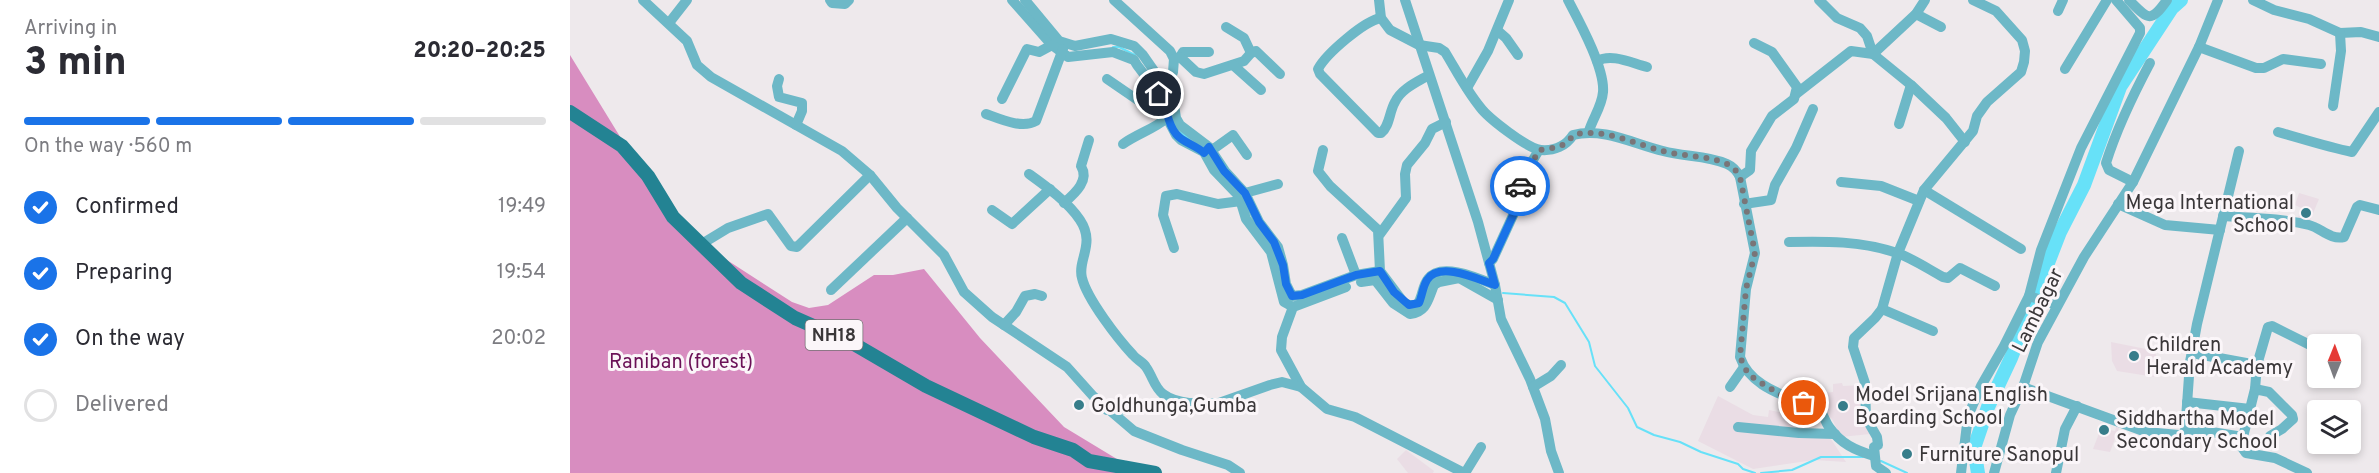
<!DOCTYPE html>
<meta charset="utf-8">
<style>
:root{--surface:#fff;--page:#f7f7f7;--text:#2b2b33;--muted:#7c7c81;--line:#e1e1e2;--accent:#1a73e8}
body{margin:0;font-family:Overpass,sans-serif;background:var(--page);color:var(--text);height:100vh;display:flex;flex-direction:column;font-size:22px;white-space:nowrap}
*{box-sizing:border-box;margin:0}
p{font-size:20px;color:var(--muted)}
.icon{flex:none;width:33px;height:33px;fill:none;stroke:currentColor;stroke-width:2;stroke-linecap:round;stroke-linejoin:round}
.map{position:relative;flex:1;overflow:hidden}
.details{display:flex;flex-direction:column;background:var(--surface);width:570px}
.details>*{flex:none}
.needle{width:39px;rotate:1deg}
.buttons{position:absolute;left:1737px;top:334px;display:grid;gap:12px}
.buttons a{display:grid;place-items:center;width:54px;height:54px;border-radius:6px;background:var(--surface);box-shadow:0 3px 9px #0003;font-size:30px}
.pin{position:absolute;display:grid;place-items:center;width:51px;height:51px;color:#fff;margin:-26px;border:3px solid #fff;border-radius:50%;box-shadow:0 2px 6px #0007}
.courier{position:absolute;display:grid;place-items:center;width:60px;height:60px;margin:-30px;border:4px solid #1a73e8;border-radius:50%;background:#fff;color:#222;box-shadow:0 2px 8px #0007}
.headline em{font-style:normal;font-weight:800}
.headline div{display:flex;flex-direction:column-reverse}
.headline{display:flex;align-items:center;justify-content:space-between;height:102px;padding:0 24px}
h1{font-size:39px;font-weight:800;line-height:45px}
.bar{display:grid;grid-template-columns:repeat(4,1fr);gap:9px 6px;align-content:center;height:72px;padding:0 24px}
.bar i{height:8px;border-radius:4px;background:var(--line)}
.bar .active{background:var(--accent)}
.bar p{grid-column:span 4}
ol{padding:0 24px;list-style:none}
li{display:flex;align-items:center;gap:18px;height:66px}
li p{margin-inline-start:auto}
li .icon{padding:6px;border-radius:50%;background:var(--accent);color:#fff;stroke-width:4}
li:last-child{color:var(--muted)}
li i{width:33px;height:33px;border:3px solid var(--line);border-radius:50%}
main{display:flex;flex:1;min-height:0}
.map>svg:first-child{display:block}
.built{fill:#eadde5}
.forest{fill:#d88dc0}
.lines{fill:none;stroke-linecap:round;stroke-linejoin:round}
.stream{stroke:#67e1f8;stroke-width:2}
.river{stroke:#67e1f8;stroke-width:14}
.minor{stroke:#6db8c7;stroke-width:10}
.major{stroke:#238393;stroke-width:14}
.done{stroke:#797578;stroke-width:6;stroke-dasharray:0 10.8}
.route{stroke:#1a73e8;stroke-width:8}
.poi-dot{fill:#377d8a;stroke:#fbf6f9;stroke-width:2}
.labels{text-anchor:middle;stroke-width:6;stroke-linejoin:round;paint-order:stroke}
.shield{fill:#fbf6f9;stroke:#747073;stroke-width:1.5}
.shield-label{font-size:18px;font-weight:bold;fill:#3a3739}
.poi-label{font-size:20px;fill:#3a3739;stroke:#fbf6f9;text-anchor:start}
.street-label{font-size:20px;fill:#3a3739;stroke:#fbf6f9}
.park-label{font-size:20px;fill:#6a1056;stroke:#fbf6f9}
</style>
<main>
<section class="details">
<div class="headline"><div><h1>3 min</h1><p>Arriving in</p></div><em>20:20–20:25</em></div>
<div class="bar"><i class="active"></i><i class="active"></i><i class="active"></i><i></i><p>On the way · 560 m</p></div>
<ol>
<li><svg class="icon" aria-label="check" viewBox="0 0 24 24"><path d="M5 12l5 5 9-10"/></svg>Confirmed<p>19:49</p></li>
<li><svg class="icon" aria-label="check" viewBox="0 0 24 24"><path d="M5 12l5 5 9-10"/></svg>Preparing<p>19:54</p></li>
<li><svg class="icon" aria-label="check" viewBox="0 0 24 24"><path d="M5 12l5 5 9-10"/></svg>On the way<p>20:02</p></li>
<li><i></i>Delivered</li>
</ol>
</section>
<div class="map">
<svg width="1809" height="473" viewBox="0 0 1809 473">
<rect width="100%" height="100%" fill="#eee9ec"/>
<g class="built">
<path d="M1729,193L1749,199L1739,223L1728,218L1731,208L1725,205Z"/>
<path d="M1541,342L1586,351L1585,377L1547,371L1542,361Z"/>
<path d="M1272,383L1273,386L1292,385L1300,434L1271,437L1262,419L1253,411V393L1263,392V384Z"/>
<path d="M1148,396L1183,415L1198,417L1199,410L1224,415L1223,428L1257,433L1276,462L1244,460L1183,469L1128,441Z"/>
<path d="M1551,411L1568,414L1562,428L1550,425L1540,452L1523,449L1531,428L1545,431Z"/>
<path d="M836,450L864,471L863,473H838L827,459Z"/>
</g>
<path class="forest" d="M0,55L68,166L129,242L222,302L239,308L258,305L304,275H323L354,269L410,338L494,427L570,473H0Z"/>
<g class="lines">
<g class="stream">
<path d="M543,47H549L565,55"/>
<path d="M610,132L620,139"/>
<path d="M933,293L984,297L995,303L1019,342L1025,366L1058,408L1067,427L1084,435L1110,442L1131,452L1168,464L1173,469L1185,473"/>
<path d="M1311,461L1337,473"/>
<path d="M1191,473L1222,470L1251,457H1293"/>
</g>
<path class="river" d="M1408,473L1404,448L1418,407L1441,358L1490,232L1514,185L1550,87L1602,8L1611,0"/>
<g class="minor">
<path d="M73,0L117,41L127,65L141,77L272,151L300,175L327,208L374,255L394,292L422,317L497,367L523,396L564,431L612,450L658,465L670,473"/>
<path d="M260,0L262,3L275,4L279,0"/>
<path d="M442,0L480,43"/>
<path d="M455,0L489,41L505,46L541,39L564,46L573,55L603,98L606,118L610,125L639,147L655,171L675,193L689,222L708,247L713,265L716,284L722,296L732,295L786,275L810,271"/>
<path d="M544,0L600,51L604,59L603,72L596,89"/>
<path d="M809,0L811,18L820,30L849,45L869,48L875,52C886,70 896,90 910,107C918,118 958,149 971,150C984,151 996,146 1003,135C1033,127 1064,144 1093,151C1114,157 1137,155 1157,164C1164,167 1167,171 1170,177L1185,253L1176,289L1170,357C1178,381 1203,392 1226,400C1233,402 1242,404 1247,408C1254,413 1254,420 1259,427C1271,444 1285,450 1304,456"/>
<path d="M835,0L908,222L925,285L931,319L960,379L975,419L981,451L989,473"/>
<path d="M998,0C1009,21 1035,68 1033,92C1032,106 1023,118 1019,131"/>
<path d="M1249,0L1267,18L1290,28L1297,36L1303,54L1341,85L1376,118L1395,142"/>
<path d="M1559,0C1578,19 1580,24 1597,0"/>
<path d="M1683,0L1704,10L1739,19L1770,33L1791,32L1809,37"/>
<path d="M1488,11L1493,0"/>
<path d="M1346,14L1371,27"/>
<path d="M811,18C794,21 756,54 748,69L750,74L808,133H811C820,126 819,112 825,102C831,89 847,82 859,75"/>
<path d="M99,23L117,0"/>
<path d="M656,27L674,38L681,53"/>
<path d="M928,31L936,38L948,55"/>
<path d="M1629,47L1686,68H1694L1713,59L1751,64"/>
<path d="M610,57L613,52H639"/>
<path d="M604,59L610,57L626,72L634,74L674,61L681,53L686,51L710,74"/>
<path d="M1027,61C1042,53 1061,63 1077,67"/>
<path d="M663,65L691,90"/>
<path d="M1495,69L1537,0"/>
<path d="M209,79L207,86L209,97L232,103V111L226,125"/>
<path d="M537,79L572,103L589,94"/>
<path d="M897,88L918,51L939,0"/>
<path d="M1226,94L1281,51L1303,54L1346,14L1355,0"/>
<path d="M432,99L457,49L469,52L482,45L498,57L543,52L564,60L567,65L595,102L597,118L606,135L611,140L634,152L644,170L669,196L676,219L701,252L714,302L723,307"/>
<path d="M1763,106L1771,51L1770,33"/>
<path d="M416,114C430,119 452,129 466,121L493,49"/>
<path d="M1329,124L1341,85"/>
<path d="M1708,132C1733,139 1757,147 1782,152L1809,112"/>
<path d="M553,144C567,134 584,129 597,118"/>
<path d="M642,150L663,135L677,155"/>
<path d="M753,150L748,171L760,186L808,230L810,271L834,303L839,305H847C853,297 852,286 858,279C871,261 910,279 925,285"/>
<path d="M459,174C477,187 498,202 510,220C526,244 507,260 512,278C517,299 548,339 563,355C567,360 573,362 576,367C583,377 584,387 593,394C601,400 610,402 619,403"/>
<path d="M1170,177L1180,170L1181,151L1202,116L1224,99L1227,87L1202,52L1184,43"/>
<path d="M1271,182L1311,186L1349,201"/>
<path d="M1563,182L1539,170L1536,163C1547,128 1563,95 1580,63"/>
<path d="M1354,190L1451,249"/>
<path d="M675,193L708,184"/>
<path d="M494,203C504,194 520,181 511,166L519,140"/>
<path d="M1174,204L1201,200L1205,185L1226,148L1243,109"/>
<path d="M1548,204L1595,225L1650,230"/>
<path d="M422,210L442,224L480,189"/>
<path d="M1653,216C1682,218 1711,218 1739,225C1751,228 1760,240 1774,237L1787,207L1790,205L1809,210"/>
<path d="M810,234L836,198L835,174L837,165L855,143L862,129L876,122"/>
<path d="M772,238L786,275"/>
<path d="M1219,242C1255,241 1292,241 1327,253C1342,258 1358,269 1373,277L1378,278L1390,268L1425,286"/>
<path d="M130,245L158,228L198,214L221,246L227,247L300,175"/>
<path d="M604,248L593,215L596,196L607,194L648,204L671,201"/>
<path d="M919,263L923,259L945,211L949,187L955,173L969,150"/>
<path d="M791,282L805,280L823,303L840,314C857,312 858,299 864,285L869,282L889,278L928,300"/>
<path d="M776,287L723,307L712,337L711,350L731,387L757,409L785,417L894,473"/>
<path d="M261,290L337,218"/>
<path d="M1487,305L1459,296L1471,250L1511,148L1570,33V28L1546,0"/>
<path d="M1312,309L1363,331"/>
<path d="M434,325L446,312L455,296L465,294L472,296"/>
<path d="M1622,353L1687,365"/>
<path d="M963,387L981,376L991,365"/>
<path d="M1160,387L1174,367"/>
<path d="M1453,387L1576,432L1609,435L1629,430L1673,437L1685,389L1699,392L1722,415L1723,419L1712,429L1700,436"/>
<path d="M1685,389L1687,365L1698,327L1702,326L1748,349"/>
<path d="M1617,402L1680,409"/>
<path d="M537,410L591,408L619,403H649L700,385L712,382L731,387"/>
<path d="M1168,427L1229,433L1265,434"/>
<path d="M1615,433L1620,362L1627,324L1669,151"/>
<path d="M1673,437L1671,446L1676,453L1705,458L1737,473"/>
<path d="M895,473L911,447"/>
<path d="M1316,473L1306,466L1304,447L1308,445L1307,437L1296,418L1295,383L1283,347L1284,338L1305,318L1312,309L1328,253L1354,190L1403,131L1407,116L1417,102L1451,72L1454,62L1455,51L1452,40L1426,11L1403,0"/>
<path d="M1391,473L1398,416L1411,386L1434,346L1459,296"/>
<path d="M1424,473L1440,415L1453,387L1468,342L1514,257L1563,182L1629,47L1648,0"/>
<path d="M1486,473L1495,429L1507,406"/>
</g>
<path class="major" d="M0,112L52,146L78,176L103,217L171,283L225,318L284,344L356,386L464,437L503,450L519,461L585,473"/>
</g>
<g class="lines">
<path class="done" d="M950,186L969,150C983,148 995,148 1003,135C1033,127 1064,144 1093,151C1114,157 1137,155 1157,164C1163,167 1167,171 1170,177L1185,253L1176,289L1170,357L1178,374L1188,381L1211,395L1234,403"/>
<path class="route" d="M589,94C598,107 596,122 606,134C613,143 626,145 634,153L639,147L654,171L675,193L689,222L704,242L713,265L716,284L722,296L732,295L786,275L810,271L824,292L839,305L849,303C852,296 853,286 857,280C869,260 910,280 925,285L919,263L923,259L945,211L950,186"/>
</g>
<g class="poi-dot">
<circle cx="1736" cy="213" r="6"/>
<circle cx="1564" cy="356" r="6"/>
<circle cx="509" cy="405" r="6"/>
<circle cx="1273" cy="406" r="6"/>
<circle cx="1534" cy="430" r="6"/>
<circle cx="1337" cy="454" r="6"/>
</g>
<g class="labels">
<rect class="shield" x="235.5" y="320" width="57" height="30" rx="4.5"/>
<g class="shield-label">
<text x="264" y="341">NH18</text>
</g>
<g class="poi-label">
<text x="1724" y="209" text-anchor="end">Mega International<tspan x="1724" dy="23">School</tspan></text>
<text x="1576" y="351">Children<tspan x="1576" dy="23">Herald Academy</tspan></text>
<text x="1285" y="401">Model Srijana English<tspan x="1285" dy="23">Boarding School</tspan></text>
<text x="521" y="412">Goldhunga,Gumba</text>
<text x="1546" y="425">Siddhartha Model<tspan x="1546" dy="23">Secondary School</tspan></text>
<text x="1349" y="461">Furniture Sanopul</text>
</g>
<g class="street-label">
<text transform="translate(1467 310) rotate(-64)" y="7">Lambagar</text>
</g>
<g class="park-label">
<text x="111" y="368">Raniban (forest)</text>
</g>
</g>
</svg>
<div class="buttons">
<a><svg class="needle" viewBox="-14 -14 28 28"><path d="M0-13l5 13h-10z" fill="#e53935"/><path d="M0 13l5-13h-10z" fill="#7c7c81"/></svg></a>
<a><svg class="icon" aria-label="layers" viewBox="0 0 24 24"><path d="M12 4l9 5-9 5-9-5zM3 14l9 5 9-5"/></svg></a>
</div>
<div class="pin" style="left:1234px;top:403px;background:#ea580c"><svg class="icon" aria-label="bag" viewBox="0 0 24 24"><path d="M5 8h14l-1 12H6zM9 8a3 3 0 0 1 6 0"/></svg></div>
<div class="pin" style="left:589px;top:94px;background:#1f2937"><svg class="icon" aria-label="home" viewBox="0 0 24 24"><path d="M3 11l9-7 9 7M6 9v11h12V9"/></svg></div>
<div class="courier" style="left:950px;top:186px"><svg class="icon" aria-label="car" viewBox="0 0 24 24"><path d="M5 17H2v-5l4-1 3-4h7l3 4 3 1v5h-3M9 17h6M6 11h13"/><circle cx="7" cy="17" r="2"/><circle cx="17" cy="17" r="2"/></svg></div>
</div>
</main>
